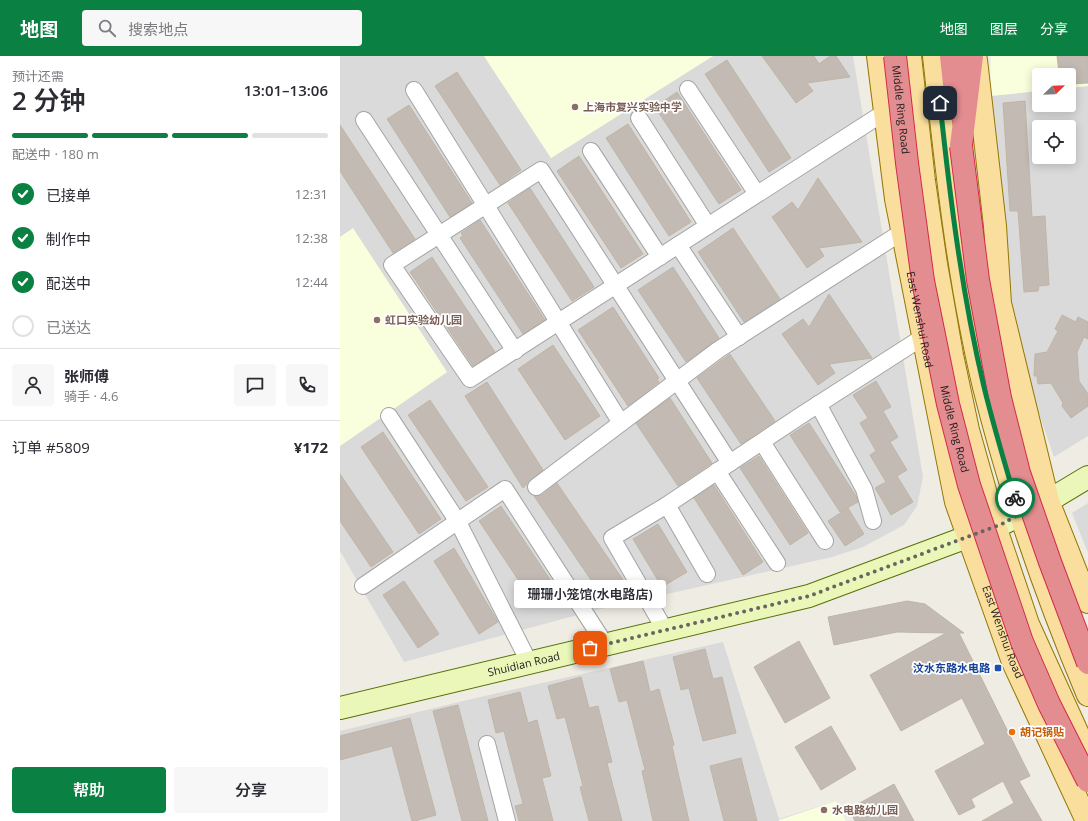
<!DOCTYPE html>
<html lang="zh">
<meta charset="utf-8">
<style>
:root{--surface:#fff;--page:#f7f7f7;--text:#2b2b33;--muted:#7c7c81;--line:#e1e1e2;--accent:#0b8043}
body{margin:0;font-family:"Open Sans","Noto Sans SC",sans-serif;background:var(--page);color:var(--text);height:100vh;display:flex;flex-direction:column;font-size:15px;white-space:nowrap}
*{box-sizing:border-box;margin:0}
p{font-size:13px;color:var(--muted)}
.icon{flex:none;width:22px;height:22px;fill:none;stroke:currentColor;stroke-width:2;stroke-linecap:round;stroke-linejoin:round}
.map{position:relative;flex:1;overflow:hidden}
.drawer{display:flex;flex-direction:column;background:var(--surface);width:340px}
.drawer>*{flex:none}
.needle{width:26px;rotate:67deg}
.buttons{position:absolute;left:692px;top:12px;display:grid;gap:8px}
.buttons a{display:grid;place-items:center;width:44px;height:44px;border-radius:4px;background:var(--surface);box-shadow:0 2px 10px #0003;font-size:20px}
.pin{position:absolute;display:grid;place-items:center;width:34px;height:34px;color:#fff;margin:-17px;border-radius:8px;box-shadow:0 2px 6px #0006}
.courier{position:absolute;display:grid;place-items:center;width:40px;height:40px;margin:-20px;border:3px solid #0b8043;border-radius:50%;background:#fff;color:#222;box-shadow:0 1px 5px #0007}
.bubble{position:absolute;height:28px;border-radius:4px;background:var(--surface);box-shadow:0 2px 10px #0003;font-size:13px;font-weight:600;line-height:28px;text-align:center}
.headline em{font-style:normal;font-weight:600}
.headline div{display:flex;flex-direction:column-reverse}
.headline{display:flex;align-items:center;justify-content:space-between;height:68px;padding:0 12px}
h1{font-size:26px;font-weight:600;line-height:30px}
.bar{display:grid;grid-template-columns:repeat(4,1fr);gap:6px 4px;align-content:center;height:48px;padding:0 12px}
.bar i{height:5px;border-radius:3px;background:var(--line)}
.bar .active{background:var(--accent)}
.bar p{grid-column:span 4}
.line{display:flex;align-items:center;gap:10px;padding:0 12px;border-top:1px solid var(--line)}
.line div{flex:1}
.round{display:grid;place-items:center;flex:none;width:42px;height:42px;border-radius:4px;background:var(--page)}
ol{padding:0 12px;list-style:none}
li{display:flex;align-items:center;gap:12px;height:44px}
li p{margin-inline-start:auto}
li .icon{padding:4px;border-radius:50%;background:var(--accent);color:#fff;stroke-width:4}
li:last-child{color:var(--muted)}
li i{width:22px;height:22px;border:2px solid var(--line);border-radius:50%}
.cta{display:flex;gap:8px;margin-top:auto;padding:8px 12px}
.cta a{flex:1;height:46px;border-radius:4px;background:var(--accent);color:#fff;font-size:16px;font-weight:600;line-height:46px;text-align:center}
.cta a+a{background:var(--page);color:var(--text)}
header{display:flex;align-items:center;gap:24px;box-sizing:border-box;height:56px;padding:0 20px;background:var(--accent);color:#fff}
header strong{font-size:19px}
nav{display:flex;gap:22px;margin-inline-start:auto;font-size:14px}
.search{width:280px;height:36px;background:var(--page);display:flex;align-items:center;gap:10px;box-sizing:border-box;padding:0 14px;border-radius:4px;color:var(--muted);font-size:15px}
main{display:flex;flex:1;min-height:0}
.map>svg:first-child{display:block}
.residential{fill:#dbdada;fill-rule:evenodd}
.education{fill:#f9fedc}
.building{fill:#c3bbb3;stroke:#bfb5a6}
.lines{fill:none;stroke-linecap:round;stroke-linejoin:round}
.street-casing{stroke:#a4a4a4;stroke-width:18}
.secondary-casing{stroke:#577108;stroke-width:24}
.primary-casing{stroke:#927704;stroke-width:24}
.highway-casing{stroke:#d4294c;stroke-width:24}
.street{stroke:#fff;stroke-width:16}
.secondary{stroke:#ebf7b8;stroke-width:22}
.primary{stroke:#f9de9d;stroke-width:22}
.highway{stroke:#e48d91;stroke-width:22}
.highway-bridge-casing{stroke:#d4294c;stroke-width:24;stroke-linecap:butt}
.highway-bridge{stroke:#e48d91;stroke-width:22}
.done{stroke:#666562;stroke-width:4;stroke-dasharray:0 7.2}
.route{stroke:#0b8043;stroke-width:5}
.education-dot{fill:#8d6e63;stroke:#fff;stroke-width:1.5}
.transit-dot{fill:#1a4fb4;stroke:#fff;stroke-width:1.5}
.food-dot{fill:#e8710a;stroke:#fff;stroke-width:1.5}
.labels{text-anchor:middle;stroke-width:3.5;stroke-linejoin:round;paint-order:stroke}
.education-label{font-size:11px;font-weight:bold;fill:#785e54;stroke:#fff;text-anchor:start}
.street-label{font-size:11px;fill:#1d1d1d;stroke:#fff}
.transit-label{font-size:11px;font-weight:bold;fill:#164399;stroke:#fff;text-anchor:end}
.food-label{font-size:11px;font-weight:bold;fill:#c56008;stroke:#fff;text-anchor:start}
</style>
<header>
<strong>地图</strong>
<div class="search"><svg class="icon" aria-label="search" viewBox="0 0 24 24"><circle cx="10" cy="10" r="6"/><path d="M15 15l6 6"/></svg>搜索地点</div>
<nav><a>地图</a><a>图层</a><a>分享</a></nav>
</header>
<main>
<section class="drawer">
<div class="headline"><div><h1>2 分钟</h1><p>预计还需</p></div><em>13:01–13:06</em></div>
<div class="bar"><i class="active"></i><i class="active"></i><i class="active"></i><i></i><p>配送中 · 180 m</p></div>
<ol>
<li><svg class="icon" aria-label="check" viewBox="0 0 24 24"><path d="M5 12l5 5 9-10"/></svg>已接单<p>12:31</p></li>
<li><svg class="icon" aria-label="check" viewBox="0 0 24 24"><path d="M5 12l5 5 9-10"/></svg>制作中<p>12:38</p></li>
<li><svg class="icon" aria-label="check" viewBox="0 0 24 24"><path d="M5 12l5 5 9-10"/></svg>配送中<p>12:44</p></li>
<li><i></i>已送达</li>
</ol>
<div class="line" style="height:72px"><a class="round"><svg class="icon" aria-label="person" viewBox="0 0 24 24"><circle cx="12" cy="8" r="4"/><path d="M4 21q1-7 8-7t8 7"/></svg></a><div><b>张师傅</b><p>骑手 · 4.6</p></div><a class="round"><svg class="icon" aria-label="chat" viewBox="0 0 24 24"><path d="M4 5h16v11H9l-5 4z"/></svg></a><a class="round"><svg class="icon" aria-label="phone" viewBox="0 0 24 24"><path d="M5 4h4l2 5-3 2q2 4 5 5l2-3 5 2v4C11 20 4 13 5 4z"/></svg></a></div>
<div class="line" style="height:52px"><div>订单 #5809</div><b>¥172</b></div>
<div class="cta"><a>帮助</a><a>分享</a></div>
</section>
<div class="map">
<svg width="748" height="765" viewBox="0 0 748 765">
<rect width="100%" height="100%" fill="#eeece3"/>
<g class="residential">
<path d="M0,0H144L211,102L373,0H513L583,421L577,450L564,469L523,491L492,501L256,554L64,606L0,495V390L107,316L13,173L0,181Z"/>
<path d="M748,30V380L714,401L690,331L672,246L650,40L699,35V49H729V32ZM699,71H729V101H699Z"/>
<path d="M748,447V497L732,457Z"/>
<path d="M383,586L439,763L496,745L506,765H0V675L123,645Z"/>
</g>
<g class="education">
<path d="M144,0H373L211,102Z"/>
<path d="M651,0H748V30L729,32V19H699V35L650,40Z"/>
<path d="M13,172L107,316L0,390V181Z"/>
<path d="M496,745L506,765H439V764Z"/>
</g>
<g class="building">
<path d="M422,0H474L479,8L490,0H496L510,21L467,27L473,35L456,47Z"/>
<path d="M717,0H748V27L729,28V19H723V16H719Z"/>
<path d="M387,4L451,102L429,116L365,18Z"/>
<path d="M117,16L181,114L160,129L95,30Z"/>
<path d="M337,36L401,134L379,148L315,51Z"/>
<path d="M685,45L692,161L705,160L709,229L699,230L698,235L684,236L678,155H670L663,47Z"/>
<path d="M69,49L132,147L110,161L47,63Z"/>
<path d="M288,68L351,166L329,180L266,82Z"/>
<path d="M0,69L75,183L53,197L0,115Z"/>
<path d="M239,100L303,198L281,212L217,115Z"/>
<path d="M478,122L522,186L479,192L484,200L467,212L432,161L452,146L458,154Z"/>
<path d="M190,132L254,231L232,245L168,147Z"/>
<path d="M140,164L205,264L183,278L120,182L123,180L121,177Z"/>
<path d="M393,172L440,243L404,266L358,196Z"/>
<path d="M92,201L155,296L133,310L70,216Z"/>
<path d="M333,211L379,282L346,306L298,234Z"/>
<path d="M489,238L532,302L489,308L495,317L478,329L442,278L463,263L469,271Z"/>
<path d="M273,251L319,322L317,323L319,326L288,350L238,274Z"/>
<path d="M722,259L736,266L738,261L748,266V283L744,281L737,296L739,325L748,338V350L731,362L722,350L723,347L711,327L698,328L697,320H694L695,298L707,296L718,275L715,273Z"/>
<path d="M213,289L260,360L225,384L178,313Z"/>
<path d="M390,298L435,365L401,388L357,322Z"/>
<path d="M536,325L551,351L543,355L558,381L550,386L567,414L557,420L573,446L551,459L535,432L546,426L530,399L536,395L520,367L528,362L513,339Z"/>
<path d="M147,326L203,414L183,432L125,340Z"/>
<path d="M330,342L372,407L338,430L296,367Z"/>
<path d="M90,344L148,431L126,445L68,359Z"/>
<path d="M469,367L516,440L518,446L500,456L450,379Z"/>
<path d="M43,376L101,463L79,478L21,391Z"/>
<path d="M419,400L468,477L450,489L400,412Z"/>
<path d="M0,418L53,496L31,511L0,465Z"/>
<path d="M217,427L290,534L268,549L194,440L202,439Z"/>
<path d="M374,429L423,506L403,519L354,442Z"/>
<path d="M161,450L219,537L197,552L139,465Z"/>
<path d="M508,452L524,478L505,490L488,465Z"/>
<path d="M318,468L347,516L322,531L293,483Z"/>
<path d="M114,492L158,566L139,578L94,505Z"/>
<path d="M64,525L99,578L78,592L43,539Z"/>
<path d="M567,545L585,548L624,577H619L690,720L679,725L702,765H642L674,747L663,725L631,743L635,751L619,759L595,715L645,688L622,642L561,675L530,619L606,577L557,576L494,589L488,561Z"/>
<path d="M459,585L490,642L445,667L414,611Z"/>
<path d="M365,593L373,623L382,621L396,677L363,685L349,632L341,634L333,601Z"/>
<path d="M303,605L310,636L319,633L334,689L332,690L349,765H313L302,715L305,714L287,644L279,646L270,613Z"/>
<path d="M241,621L249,652L258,650L272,706L267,707L282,765H249L240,731L243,730L225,661L217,663L208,630Z"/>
<path d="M180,636L188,667L197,664L211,720L202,722L213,765H179L175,750L183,748L164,675L156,677L148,644Z"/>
<path d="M118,649L148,765H122L93,655Z"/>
<path d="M70,662L96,759L75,765H72L52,690L0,704V680Z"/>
<path d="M491,670L516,713L481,734L455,691Z"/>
<path d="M401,702L417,765H384L370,710Z"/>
<path d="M554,728L574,765H515L509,753Z"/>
</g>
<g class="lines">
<defs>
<g id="street">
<path d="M348,33L417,138"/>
<path d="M74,34L281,367"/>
<path d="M299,62L368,170"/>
<path d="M24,64L175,295"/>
<path d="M251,95L320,201"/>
<path d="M338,189L399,281"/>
<path d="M478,348L524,433L533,465"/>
<path d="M49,360L118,466L189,606"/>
<path d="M422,386L485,485"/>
<path d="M390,407L201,114L52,209L130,323C269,234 407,144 545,56"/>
<path d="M377,415L437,507"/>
<path d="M196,431L378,294L562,176"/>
<path d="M367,518L327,449L460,360L583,281"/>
<path d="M23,530L165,433L265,588"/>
<path d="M325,574L272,482L327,449"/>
<path d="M147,688L167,765"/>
</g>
<g id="secondary">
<path id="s1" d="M0,652L469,540L662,468L708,445L748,421"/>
</g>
<g id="primary">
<path id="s2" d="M538,0L556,143L616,446L673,606L747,765"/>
<path d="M570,0L584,125L596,208L612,299L628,374L655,470L688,568L748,700"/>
<path d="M594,0C606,110 618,223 644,331C670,436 706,539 748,639"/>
<path d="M636,4L655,170L660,247L708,445L748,546"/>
</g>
<g id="highway">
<path d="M611,0L617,55"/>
<path d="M621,90L632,0"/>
</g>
</defs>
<use href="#street" class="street-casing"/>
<use href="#secondary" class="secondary-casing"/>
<use href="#primary" class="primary-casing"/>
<use href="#highway" class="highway-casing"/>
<use href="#street" class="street"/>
<use href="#secondary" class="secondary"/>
<use href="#primary" class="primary"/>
<use href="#highway" class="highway"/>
<defs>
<g id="highway-bridge">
<path id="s3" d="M555,0L567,107L583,225L608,348L629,429L682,586L709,648L748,725"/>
<path d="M621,90L638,224L660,342L679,417L710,506L748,607"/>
</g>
</defs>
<use href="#highway-bridge" class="highway-bridge-casing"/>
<use href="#highway-bridge" class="highway-bridge"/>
</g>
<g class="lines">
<path class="done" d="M250,592L469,540L662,468L680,458L675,442"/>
<path class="route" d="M600,47C610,142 622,238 644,331C653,368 664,405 675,442"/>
</g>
<g class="education-dot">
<circle cx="235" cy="51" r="4"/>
<circle cx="37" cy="264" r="4"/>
<circle cx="484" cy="754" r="4"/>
</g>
<rect class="transit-dot" x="654" y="608" width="8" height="8" rx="2"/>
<circle class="food-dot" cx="672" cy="676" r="4"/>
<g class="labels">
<g class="education-label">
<text x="243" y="55">上海市复兴实验中学</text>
<text x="45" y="268">虹口实验幼儿园</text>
<text x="492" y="758">水电路幼儿园</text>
</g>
<g class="street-label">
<text dy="4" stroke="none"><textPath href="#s3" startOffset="54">Middle Ring Road</textPath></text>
<text dy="4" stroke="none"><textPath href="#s2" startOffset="267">East Wenshui Road</textPath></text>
<text dy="4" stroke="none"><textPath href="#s3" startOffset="378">Middle Ring Road</textPath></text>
<text dy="4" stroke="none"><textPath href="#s2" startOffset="591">East Wenshui Road</textPath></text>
<text dy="4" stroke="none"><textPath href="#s1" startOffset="189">Shuidian Road</textPath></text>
</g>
<g class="transit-label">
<text x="650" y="616">汶水东路水电路</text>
</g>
<g class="food-label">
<text x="680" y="680">胡记锅贴</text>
</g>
</g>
</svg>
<div class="buttons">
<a><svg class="needle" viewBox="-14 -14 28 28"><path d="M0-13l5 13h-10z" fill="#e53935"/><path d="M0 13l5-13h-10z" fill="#7c7c81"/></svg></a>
<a><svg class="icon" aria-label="locate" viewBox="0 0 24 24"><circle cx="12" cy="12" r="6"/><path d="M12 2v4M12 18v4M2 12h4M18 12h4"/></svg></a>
</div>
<div class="pin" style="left:250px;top:592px;background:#ea580c"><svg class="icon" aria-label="bag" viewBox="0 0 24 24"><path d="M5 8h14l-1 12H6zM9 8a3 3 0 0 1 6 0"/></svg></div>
<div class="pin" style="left:600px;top:47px;background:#1f2937"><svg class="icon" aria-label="home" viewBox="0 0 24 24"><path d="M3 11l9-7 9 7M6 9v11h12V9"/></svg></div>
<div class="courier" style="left:675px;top:442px"><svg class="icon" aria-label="bike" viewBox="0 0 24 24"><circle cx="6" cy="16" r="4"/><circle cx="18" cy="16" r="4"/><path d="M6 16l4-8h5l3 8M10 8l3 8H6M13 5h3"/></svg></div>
<div class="bubble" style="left:174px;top:524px;width:152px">珊珊小笼馆(水电路店)</div>
</div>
</main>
